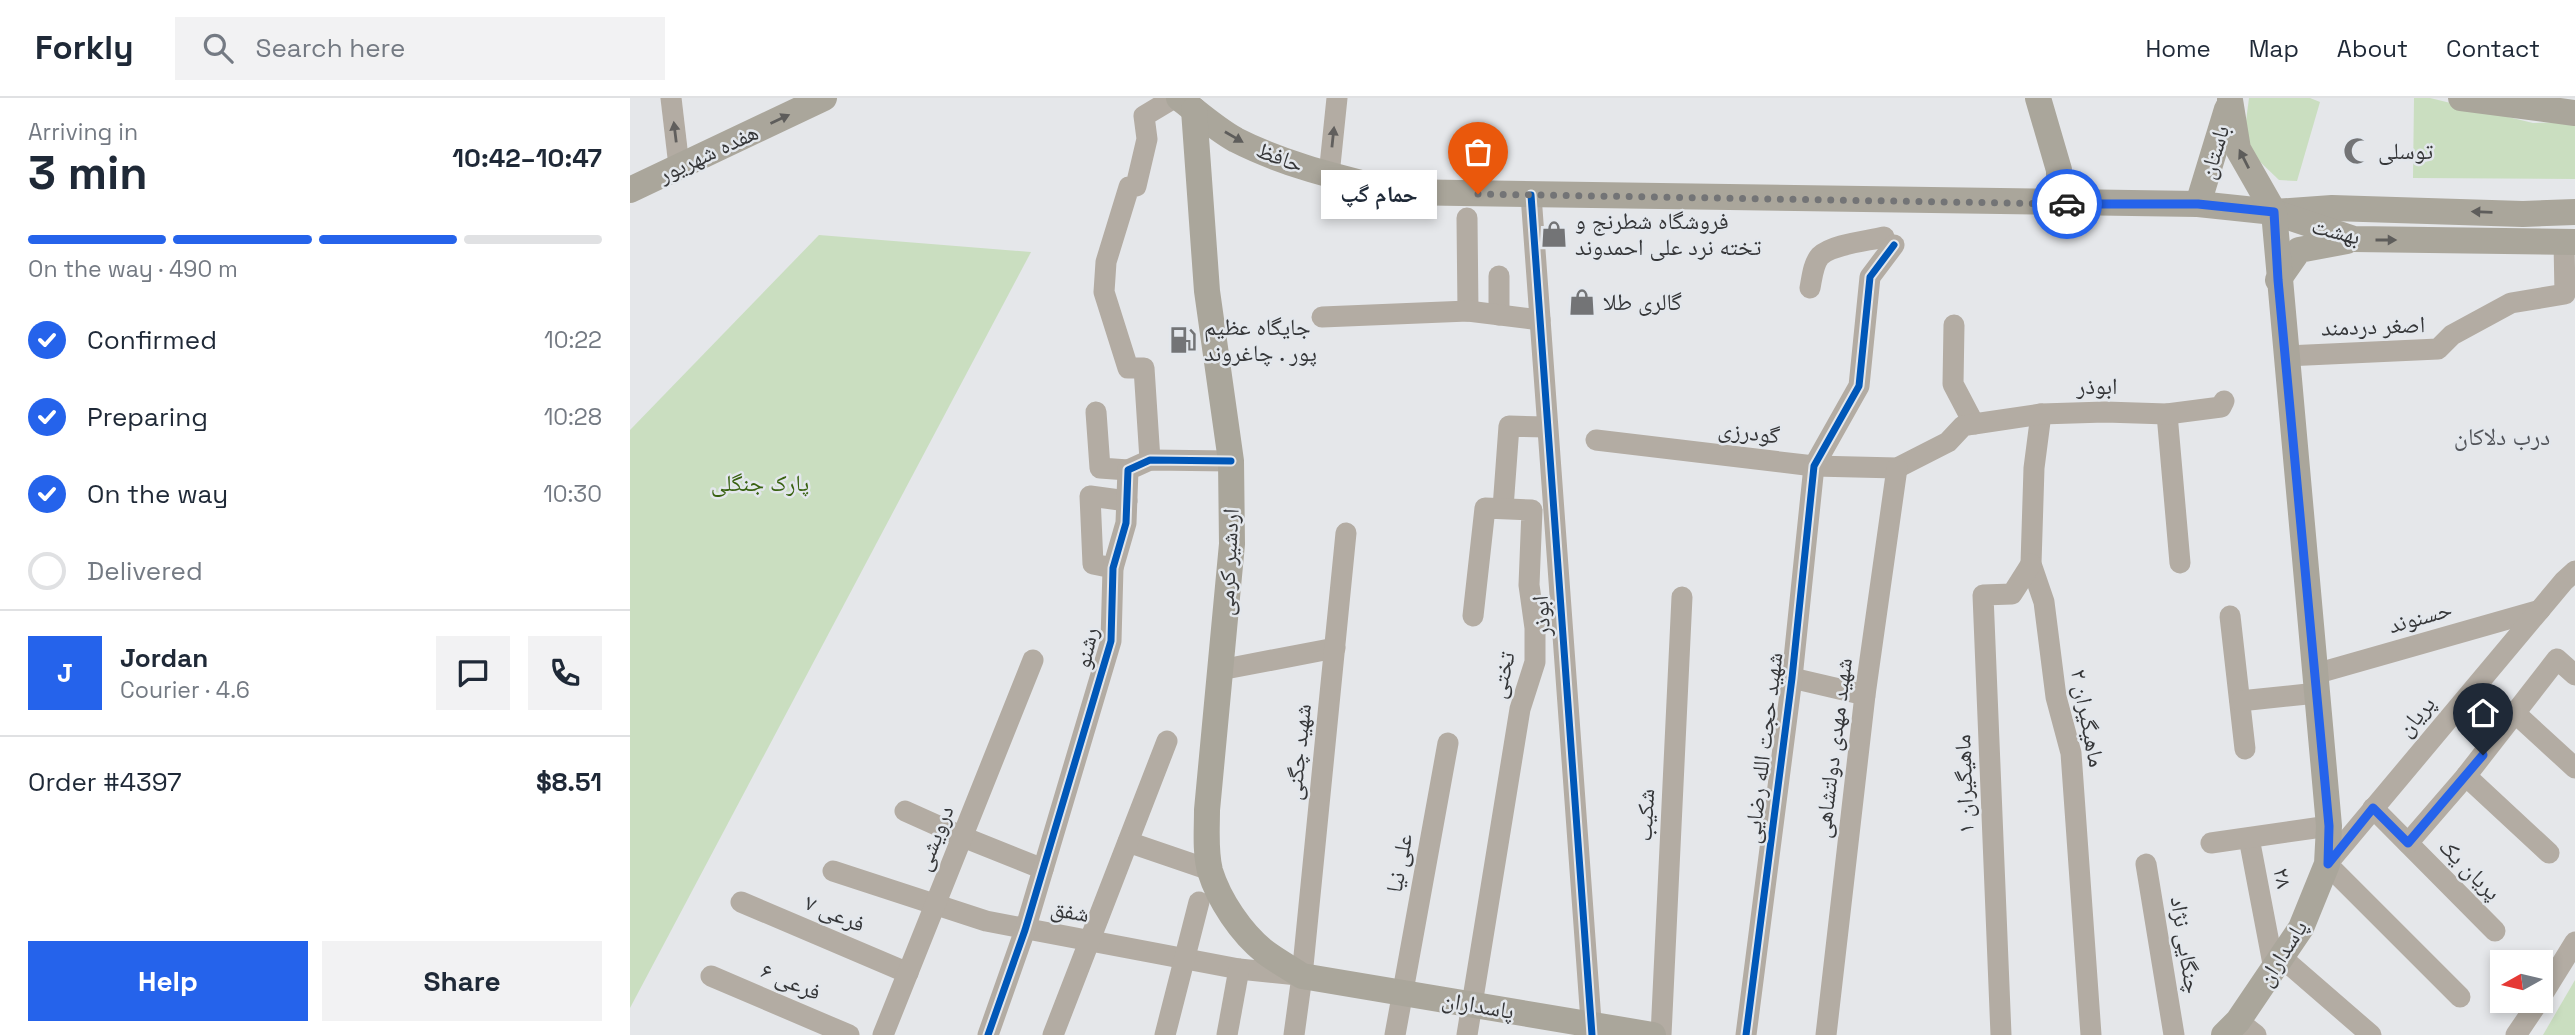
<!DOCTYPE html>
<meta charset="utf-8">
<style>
:root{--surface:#fff;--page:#f2f2f3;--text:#1f2937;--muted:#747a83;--line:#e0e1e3;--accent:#2563eb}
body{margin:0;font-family:"Space Grotesk","Noto Naskh Arabic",sans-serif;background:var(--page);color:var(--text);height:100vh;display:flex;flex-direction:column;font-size:26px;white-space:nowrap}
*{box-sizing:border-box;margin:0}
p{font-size:23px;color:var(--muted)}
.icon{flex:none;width:38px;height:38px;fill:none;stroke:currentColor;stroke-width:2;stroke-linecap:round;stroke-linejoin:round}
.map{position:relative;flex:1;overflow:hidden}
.sheet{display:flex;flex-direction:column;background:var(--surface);width:630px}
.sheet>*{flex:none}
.needle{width:46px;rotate:262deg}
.buttons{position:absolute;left:1860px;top:852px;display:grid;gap:14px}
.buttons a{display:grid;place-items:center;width:63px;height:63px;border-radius:0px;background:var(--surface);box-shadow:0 4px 10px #0003;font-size:35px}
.pin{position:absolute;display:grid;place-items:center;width:60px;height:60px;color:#fff;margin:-72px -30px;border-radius:50% 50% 50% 0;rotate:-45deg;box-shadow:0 0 7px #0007}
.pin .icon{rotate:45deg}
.courier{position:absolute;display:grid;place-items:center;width:70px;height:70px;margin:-35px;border:5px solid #2563eb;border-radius:50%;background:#fff;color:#222;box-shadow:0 2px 9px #0007}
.bubble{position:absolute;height:49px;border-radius:0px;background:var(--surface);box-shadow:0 4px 10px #0003;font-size:23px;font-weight:700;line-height:49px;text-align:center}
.head em{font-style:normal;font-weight:700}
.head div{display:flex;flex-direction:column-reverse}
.head{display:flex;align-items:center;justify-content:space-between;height:119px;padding:0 28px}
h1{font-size:46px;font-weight:700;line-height:52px}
.bar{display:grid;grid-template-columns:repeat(4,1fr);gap:10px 7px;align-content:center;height:84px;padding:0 28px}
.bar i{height:9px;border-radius:5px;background:var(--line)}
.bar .current{background:var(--accent)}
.bar p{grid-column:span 4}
.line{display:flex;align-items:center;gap:18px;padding:0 28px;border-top:2px solid var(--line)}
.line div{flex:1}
.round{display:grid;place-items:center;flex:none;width:74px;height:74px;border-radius:0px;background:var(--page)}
ol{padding:0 28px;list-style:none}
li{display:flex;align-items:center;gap:21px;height:77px}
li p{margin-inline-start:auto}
li .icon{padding:7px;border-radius:50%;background:var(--accent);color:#fff;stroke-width:4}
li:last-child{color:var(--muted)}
li i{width:38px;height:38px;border:4px solid var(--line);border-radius:50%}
.primary-button{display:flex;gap:14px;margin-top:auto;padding:14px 28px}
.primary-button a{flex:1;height:80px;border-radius:0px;background:var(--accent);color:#fff;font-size:28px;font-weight:700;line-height:80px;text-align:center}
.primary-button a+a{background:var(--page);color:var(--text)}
header{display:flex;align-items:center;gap:42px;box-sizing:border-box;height:98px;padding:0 35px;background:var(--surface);border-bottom:2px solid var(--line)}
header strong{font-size:33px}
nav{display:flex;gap:38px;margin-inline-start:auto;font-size:24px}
.search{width:490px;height:63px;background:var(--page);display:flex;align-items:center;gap:18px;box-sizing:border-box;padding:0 24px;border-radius:0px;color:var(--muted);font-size:26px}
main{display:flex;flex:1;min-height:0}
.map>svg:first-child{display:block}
.green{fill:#cadec0}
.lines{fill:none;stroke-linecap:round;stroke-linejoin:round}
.minor{stroke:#b3aca3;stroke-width:21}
.major{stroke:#aaa69b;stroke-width:26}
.cycleway-casing{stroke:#e3e7ec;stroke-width:11}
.cycleway{stroke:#0057b8;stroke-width:7}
.oneway{fill:#5e5d5b}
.oneway2{fill:#615f5d}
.done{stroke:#737476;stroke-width:7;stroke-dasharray:0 12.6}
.route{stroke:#2563eb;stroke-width:9}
.labels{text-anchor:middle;stroke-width:5;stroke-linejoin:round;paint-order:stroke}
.poi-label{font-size:23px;fill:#353638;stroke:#e3e7ec;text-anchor:start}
.street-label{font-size:23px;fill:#353638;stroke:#e3e7ec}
.park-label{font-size:23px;fill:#386110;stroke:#e3e7ec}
.neighbourhood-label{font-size:24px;fill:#53555a;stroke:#e3e7ec}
</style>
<header>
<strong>Forkly</strong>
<div class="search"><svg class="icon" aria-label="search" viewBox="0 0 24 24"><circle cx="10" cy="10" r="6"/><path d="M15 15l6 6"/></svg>Search here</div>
<nav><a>Home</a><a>Map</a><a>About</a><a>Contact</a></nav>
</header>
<main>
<section class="sheet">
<div class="head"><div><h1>3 min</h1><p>Arriving in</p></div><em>10:42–10:47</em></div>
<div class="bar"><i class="current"></i><i class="current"></i><i class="current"></i><i></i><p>On the way · 490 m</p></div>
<ol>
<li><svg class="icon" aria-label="check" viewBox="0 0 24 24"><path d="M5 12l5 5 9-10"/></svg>Confirmed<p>10:22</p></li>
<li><svg class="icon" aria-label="check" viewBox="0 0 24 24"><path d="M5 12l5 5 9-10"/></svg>Preparing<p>10:28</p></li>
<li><svg class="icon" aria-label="check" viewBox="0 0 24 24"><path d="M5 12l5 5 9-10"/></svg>On the way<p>10:30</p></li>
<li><i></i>Delivered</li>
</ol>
<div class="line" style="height:126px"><b class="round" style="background:var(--accent);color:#fff">J</b><div><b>Jordan</b><p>Courier · 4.6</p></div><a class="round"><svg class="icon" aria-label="chat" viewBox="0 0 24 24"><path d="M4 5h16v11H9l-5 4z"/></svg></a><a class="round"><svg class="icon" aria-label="phone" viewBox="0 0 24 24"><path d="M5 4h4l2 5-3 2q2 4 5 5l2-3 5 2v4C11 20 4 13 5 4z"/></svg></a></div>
<div class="line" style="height:91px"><div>Order #4397</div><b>$8.51</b></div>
<div class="primary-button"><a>Help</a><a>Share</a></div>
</section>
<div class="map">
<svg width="1945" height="937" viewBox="0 0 1945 937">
<rect width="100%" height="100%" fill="#e5e7ea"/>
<g class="green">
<path d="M1619,0H1680L1690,4L1667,83L1649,82L1627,61L1618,47L1615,31Z"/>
<path d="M1784,0H1800L1903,25L1945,24V81L1783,80Z"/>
<path d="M189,137L401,154L0,910V332Z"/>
<path d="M1945,882V937H1913Z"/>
</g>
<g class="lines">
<g class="minor">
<path d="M41,0L49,68"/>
<path d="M699,77L707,0"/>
<path d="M901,97L962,937"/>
<path d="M837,120L838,213"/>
<path d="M869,178V217"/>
<path d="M1180,190C1182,180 1183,166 1190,158C1202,146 1238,143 1254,139"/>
<path d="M692,219L838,213L910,222"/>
<path d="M1324,227L1323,286L1344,326"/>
<path d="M1655,258L1808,251L1822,237L1881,205L1935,196L1934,144"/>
<path d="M466,314L470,370L498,372"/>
<path d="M1411,316L1404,370L1401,466L1414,504L1426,599L1441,655L1461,937"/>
<path d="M1537,316L1550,465"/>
<path d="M966,342L1184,368L1267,370L1318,344L1333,328L1344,326L1411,316L1475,314L1537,316L1591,309L1594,303"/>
<path d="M520,362L514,270H498L474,194L476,164L499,89L506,88L517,41L514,18L544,0"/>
<path d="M873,410L879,328L916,329"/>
<path d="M483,470L463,466L460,398L497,403"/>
<path d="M1600,518L1615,651"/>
<path d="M590,572L705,550"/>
<path d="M1685,576L1910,512"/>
<path d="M1162,580L1235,597"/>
<path d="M1610,603L1687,595"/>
<path d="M1885,615L1945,670"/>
<path d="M1836,678L1919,755"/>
<path d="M1743,710L1865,833"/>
<path d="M275,713L333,739L413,771"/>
<path d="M1619,740L1644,871"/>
<path d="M498,744L580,772"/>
<path d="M1581,745L1699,728"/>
<path d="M1778,745L1836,678L1927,561L1945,577"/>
<path d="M1516,766L1544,937"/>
<path d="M203,773L356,823L609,871L668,877"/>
<path d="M111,804L278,875"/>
<path d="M1651,859L1741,937"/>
<path d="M81,878L219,937"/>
<path d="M1830,899L1697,766L1934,483L1945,473"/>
<path d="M1911,899L1945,844"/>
<path d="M1608,923L1626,937"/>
<path d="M253,937L403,562"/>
<path d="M358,937L395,832L481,543L483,470L496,425L498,372L520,362L601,363"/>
<path d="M423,937L537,643"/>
<path d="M535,937L569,804"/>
<path d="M597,937L609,871"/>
<path d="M664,937L672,878L716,435"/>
<path d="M765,937L818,645"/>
<path d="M837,937L890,611L905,564V530L899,487L902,412L855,410L843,518"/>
<path d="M1031,937L1052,499"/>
<path d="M1116,937L1162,580L1184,368L1229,288L1240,179L1264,147"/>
<path d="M1196,937L1235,597L1267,370"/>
<path d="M1371,937L1353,497L1382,496L1401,466"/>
<path d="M1886,937L1909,903"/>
</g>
<g class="major">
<path d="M549,0C567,14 586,31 606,42C657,68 712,80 767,94L1568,106L1644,114L1702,110L1893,116L1945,114"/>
<path d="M1408,0L1429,72V89L1420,105"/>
<path d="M1831,0L1945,15"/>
<path d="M564,12L577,193L601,363L602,446L577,712C577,732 575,753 580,773C589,802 611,835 635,854C647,863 660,870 672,878L1023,937"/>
<path d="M0,92L194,0"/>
<path d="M1568,106L1597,11"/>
<path d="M1652,117L1724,141L1945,144"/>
<path d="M1648,182L1669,152L1717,143"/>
<path d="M1594,937L1608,923L1671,830L1697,766L1699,728L1644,114L1608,51L1600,2"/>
</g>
<defs>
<g id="cycleway">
<path d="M901,97L962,937"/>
<path d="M358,937L395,832L481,543L483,470L496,425L498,372L520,362L601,363"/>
<path d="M1116,937L1162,580L1184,368L1229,288L1240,179L1264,147"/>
</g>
</defs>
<use href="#cycleway" class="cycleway-casing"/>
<use href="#cycleway" class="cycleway"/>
</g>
<defs><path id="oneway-solid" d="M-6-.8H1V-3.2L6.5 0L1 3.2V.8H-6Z" transform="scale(1.75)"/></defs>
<g class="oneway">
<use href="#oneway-solid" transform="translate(150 21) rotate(-25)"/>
<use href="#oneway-solid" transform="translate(604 39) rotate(30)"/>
<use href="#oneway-solid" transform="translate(1614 61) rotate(-117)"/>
<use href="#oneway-solid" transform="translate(1852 114) rotate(-178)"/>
<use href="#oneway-solid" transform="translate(1756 142)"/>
</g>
<g class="oneway2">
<use href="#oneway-solid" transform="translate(45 34) rotate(-97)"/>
<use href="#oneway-solid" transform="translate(703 39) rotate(-84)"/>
</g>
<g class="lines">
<path class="done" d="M848,96L1437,106"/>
<path class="route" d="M1437,106H1568L1644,114L1648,182L1699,728L1698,766L1743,710L1778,745L1853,657"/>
</g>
<defs>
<symbol id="mosque-bare" viewBox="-9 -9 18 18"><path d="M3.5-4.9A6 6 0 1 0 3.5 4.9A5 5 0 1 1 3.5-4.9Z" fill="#737476" stroke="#e3e7ec" stroke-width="2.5" paint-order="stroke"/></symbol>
<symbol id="shop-bare" viewBox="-9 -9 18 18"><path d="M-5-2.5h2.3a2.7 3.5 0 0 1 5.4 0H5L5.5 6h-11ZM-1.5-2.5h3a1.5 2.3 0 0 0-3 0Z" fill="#737476" stroke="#e3e7ec" stroke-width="2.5" paint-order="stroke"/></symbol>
<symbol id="fuel-bare" viewBox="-9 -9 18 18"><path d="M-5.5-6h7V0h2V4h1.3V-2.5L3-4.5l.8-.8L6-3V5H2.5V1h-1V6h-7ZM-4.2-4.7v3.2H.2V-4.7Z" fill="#737476" stroke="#e3e7ec" stroke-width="2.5" paint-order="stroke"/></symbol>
</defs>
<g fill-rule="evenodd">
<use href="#mosque-bare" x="1708" y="34" width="38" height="38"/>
<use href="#shop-bare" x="905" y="117" width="38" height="38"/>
<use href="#shop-bare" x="933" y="185" width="38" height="38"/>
<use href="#fuel-bare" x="534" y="223" width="38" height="38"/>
</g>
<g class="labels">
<g class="poi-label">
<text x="1748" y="61">توسلی</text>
<text x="945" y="131">فروشگاه شطرنج و<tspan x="945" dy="26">تخته نرد علی احمدوند</tspan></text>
<text x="973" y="212">گالری طلا</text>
<text x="574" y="237">جایگاه عظیم<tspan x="574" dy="26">پور . چاغروند</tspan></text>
</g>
<g class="street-label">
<text transform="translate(1584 54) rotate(-73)" y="8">باستان</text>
<text transform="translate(78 55) rotate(-25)" y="8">هفده شهریور</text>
<text transform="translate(650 59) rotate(21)" y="8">حافظ</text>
<text transform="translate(1706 133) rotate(14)" y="8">بهشت</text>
<text transform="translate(1743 228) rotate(-2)" y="8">اصغر دردمند</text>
<text x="1467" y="296">ابوذر</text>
<text transform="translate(1119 334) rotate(7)" y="8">گودرزی</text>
<text transform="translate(598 464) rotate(-87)" y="8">اردشیر کرمی</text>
<text transform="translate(911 518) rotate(-94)" y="8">ابوذر</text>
<text transform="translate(1790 519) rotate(-16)" y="8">حسنوند</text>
<text transform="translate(456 550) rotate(-78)" y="8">رشنو</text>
<text transform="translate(872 577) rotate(-77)" y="8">تختی</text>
<text transform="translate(1786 618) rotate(-50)" y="8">پریان</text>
<text transform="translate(1458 620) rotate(79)" y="8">ماهیگیران ۲</text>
<text transform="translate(1133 650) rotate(-83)" y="8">شهید حجت الله رضایی</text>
<text transform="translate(1203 650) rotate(-83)" y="8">شهید مهدی دولتشاهی</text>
<text transform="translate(668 654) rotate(-84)" y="8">شهید چگنی</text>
<text transform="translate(1334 686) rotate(-92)" y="8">ماهیگیران ۱</text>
<text transform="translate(1015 717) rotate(-87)" y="8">شکیب</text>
<text transform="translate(304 740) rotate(-68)" y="8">درویشی</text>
<text transform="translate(769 765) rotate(-79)" y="8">علی نیا</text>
<text transform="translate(1840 771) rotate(45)" y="8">پریان یک</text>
<text transform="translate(1653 780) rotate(79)" y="8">۲۸</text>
<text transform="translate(440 813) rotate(10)" y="8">شفق</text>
<text transform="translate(205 815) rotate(23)" y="8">فرعی ۷</text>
<text transform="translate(1556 847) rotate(81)" y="8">چنگایی نژاد</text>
<text transform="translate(1652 855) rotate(-58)" y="8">پاسداران</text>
<text transform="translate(161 883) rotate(23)" y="8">فرعی ۶</text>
<text transform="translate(848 907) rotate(10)" y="8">پاسداران</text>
</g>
<g class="park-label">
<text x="130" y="393">پارک جنگلی</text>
</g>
<g class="neighbourhood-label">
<text x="1872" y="347">درب دلاکان</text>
</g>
</g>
</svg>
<div class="buttons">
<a><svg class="needle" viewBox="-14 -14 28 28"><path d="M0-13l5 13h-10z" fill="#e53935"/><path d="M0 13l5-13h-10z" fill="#747a83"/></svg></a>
</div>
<div class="pin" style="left:848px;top:96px;background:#ea580c"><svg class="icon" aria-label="bag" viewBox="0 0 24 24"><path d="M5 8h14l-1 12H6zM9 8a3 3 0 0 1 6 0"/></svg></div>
<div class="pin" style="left:1853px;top:657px;background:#1f2937"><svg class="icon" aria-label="home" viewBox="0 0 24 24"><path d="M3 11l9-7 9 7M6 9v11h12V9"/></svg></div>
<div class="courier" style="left:1437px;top:106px"><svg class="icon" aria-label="car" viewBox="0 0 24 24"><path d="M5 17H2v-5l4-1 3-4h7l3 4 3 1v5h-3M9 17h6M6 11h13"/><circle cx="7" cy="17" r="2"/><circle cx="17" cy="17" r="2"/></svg></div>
<div class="bubble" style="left:691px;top:72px;width:116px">حمام گپ</div>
</div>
</main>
